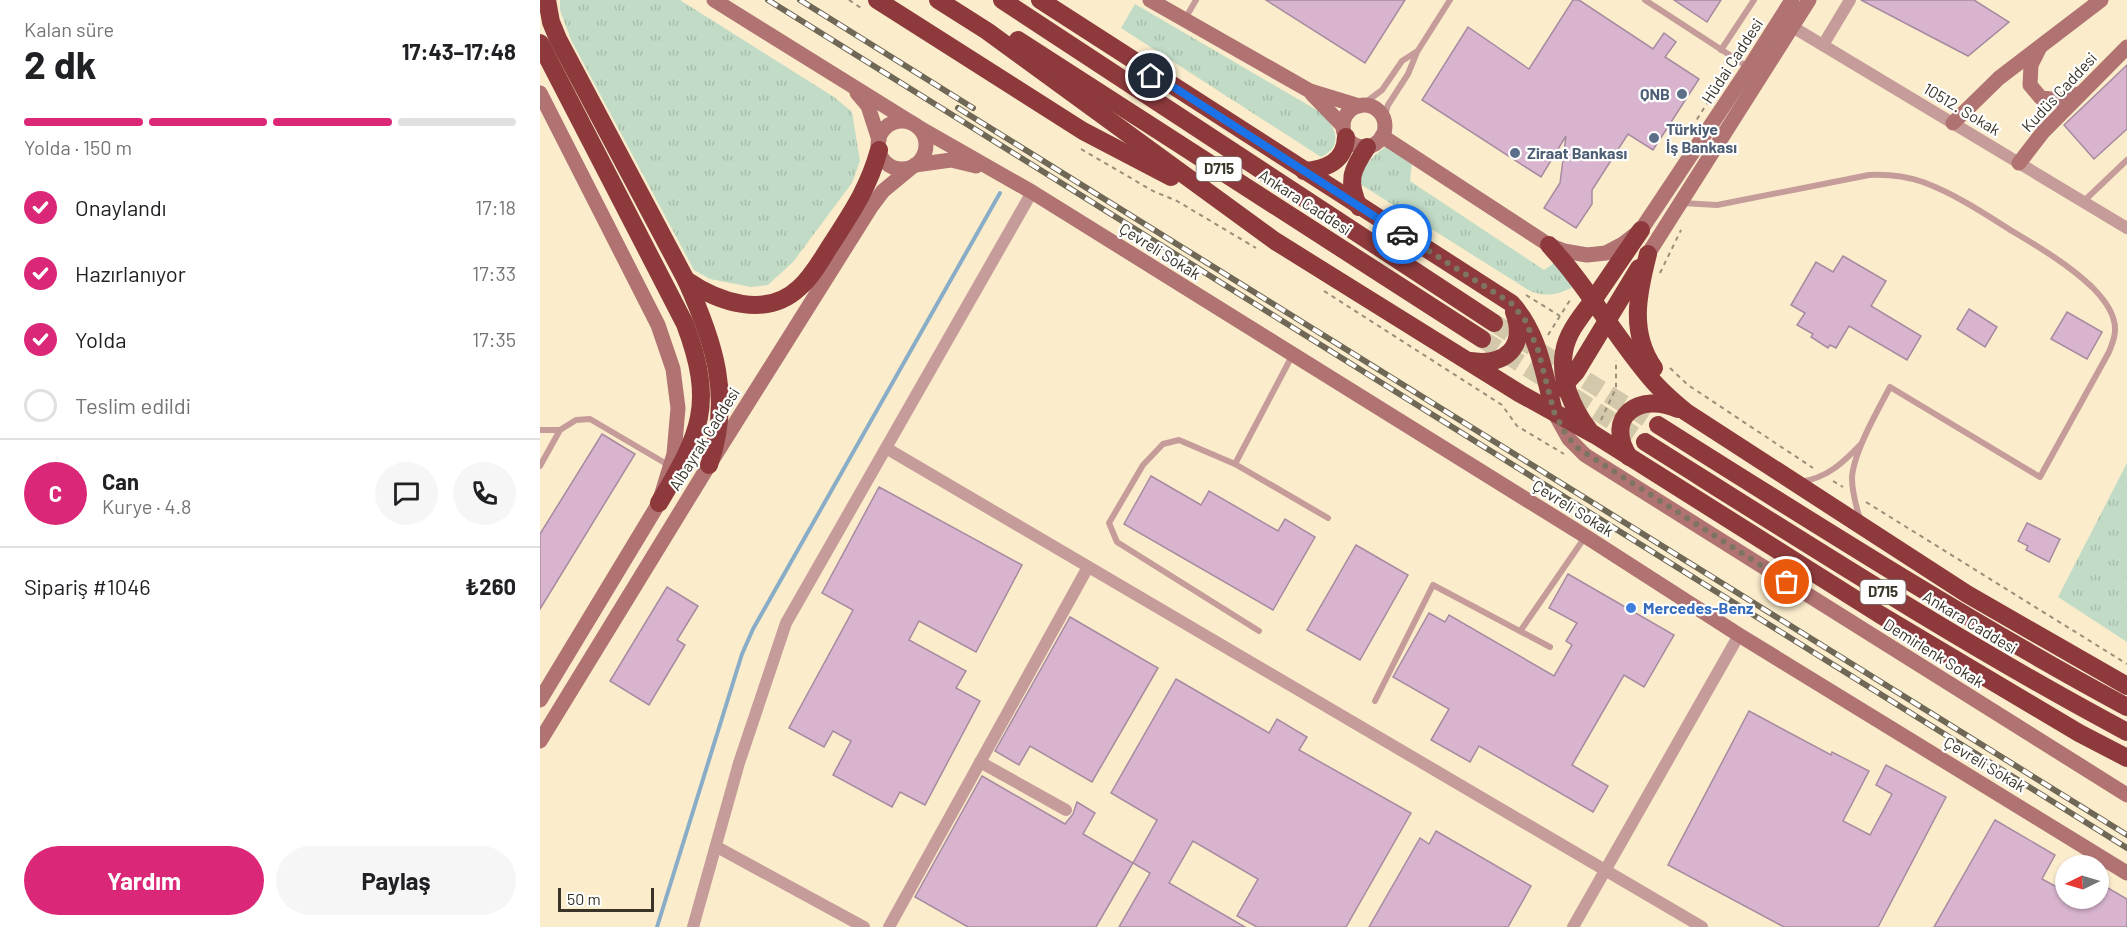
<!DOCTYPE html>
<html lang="tr">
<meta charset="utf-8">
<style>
:root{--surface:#fff;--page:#f6f6f6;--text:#202124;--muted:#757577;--line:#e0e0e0;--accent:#db2777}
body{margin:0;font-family:Barlow,sans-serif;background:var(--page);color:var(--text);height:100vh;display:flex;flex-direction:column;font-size:22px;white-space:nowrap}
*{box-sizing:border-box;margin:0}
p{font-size:20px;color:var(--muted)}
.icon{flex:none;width:33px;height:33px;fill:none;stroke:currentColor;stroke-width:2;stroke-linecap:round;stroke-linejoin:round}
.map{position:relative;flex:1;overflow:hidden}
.panel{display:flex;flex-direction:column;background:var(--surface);width:540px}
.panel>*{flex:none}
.needle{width:39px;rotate:265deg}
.tools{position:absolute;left:1515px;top:855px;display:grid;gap:12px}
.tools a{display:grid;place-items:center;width:54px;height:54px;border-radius:50%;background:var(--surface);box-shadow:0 2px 4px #0004;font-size:30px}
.scale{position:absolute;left:18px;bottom:15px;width:96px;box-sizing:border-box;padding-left:6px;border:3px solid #393427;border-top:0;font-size:16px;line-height:21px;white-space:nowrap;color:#393427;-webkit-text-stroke:4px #fff;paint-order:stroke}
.pin{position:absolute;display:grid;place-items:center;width:51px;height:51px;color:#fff;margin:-26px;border:3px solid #fff;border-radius:50%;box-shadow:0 2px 6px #0007}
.courier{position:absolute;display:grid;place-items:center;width:60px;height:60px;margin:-30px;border:4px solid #1a73e8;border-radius:50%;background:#fff;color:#222;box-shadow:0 2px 8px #0007}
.overview em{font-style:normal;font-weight:700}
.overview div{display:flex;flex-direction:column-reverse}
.overview{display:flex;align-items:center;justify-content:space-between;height:102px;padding:0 24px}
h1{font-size:39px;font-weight:700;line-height:45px}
.bar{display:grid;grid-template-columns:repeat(4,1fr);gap:9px 6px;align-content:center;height:72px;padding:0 24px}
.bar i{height:8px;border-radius:4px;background:var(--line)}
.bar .on{background:var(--accent)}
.bar p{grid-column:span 4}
.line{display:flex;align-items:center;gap:15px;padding:0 24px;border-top:2px solid var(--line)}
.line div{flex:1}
.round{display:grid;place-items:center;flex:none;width:63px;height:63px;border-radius:32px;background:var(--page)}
ol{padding:0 24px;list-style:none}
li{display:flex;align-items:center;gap:18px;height:66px}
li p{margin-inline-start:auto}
li .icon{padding:6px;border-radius:50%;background:var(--accent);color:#fff;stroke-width:4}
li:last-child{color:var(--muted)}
li i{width:33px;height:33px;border:3px solid var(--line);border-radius:50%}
.action{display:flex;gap:12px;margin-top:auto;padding:12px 24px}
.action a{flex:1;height:69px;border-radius:36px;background:var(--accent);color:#fff;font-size:24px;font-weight:700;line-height:69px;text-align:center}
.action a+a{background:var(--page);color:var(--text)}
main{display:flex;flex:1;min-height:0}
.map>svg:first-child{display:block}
.grass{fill:url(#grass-tufts)}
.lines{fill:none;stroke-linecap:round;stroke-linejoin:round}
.stream{stroke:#8aadc7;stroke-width:4}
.building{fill:#d8b4ce;stroke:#a78aa0;stroke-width:1.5}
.highway-tunnel{stroke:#d4c8ab;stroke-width:18;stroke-dasharray:18 9;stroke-linecap:butt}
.path{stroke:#998f78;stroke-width:2;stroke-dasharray:4.5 4.5;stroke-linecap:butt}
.lane{stroke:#c69c9a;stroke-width:6}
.street{stroke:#c69c9a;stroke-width:12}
.secondary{stroke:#b07372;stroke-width:15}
.highway{stroke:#8e3a3d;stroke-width:18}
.rail-casing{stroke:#706856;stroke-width:6}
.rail{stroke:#fff;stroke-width:4;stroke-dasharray:11;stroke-linecap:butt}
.done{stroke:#7d7561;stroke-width:6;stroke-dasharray:0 10.8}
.route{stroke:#1a73e8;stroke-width:8}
.service-dot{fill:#5c6f8a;stroke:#fff;stroke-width:2}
.shop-dot{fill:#3f7fe0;stroke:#fff;stroke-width:2}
.labels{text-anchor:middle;stroke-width:4.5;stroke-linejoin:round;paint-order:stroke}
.shield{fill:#fff;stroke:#747168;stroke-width:1.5}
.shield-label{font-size:15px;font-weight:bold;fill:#393427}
.street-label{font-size:16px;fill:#393427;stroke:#fff}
.service-label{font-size:16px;font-weight:bold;fill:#4e5e75;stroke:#fff;text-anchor:start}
.shop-label{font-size:16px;font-weight:bold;fill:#366cbe;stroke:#fff;text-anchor:start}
</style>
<main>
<section class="panel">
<div class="overview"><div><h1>2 dk</h1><p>Kalan süre</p></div><em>17:43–17:48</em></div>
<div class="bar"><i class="on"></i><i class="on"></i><i class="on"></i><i></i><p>Yolda · 150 m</p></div>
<ol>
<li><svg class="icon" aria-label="check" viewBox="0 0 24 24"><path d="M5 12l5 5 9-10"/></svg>Onaylandı<p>17:18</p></li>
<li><svg class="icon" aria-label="check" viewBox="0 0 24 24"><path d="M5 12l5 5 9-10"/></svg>Hazırlanıyor<p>17:33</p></li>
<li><svg class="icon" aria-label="check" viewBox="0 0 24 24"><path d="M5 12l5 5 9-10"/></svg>Yolda<p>17:35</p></li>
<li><i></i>Teslim edildi</li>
</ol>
<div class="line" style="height:108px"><b class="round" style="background:var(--accent);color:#fff">C</b><div><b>Can</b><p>Kurye · 4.8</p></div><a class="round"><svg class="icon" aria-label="chat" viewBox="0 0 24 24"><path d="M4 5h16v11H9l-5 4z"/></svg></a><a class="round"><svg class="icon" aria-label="phone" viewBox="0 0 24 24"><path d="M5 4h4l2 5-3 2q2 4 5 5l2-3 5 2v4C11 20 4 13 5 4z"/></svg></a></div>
<div class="line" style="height:78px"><div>Sipariş #1046</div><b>₺260</b></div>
<div class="action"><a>Yardım</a><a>Paylaş</a></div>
</section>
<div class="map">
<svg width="1587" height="927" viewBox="0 0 1587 927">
<defs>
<pattern id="grass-tufts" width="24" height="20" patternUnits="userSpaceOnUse" patternTransform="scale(1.5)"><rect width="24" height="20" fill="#c1dbc6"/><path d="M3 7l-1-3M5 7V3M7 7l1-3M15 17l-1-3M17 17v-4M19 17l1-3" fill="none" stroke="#a7bdaa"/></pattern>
</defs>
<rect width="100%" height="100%" fill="#fbedcc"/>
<g class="grass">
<path d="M20,0H140L294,97L312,112L320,161L312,183L253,262L228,285L211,287L170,279L154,270L31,40L20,10Z"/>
<path d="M595,4L780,112C795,126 805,145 781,157L581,28Z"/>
<path d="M848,145L872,163L870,181L1004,270L1017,261L1035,286C1020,294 1007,298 990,291L820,184C820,165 834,156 848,145Z"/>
<path d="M1587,463V642L1518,597Z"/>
</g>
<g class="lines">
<path class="stream" d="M117,927L202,654L213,629L460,193"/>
</g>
<g class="building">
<path d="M726,0H865L825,63Z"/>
<path d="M1033,0H1039L1113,49L1124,33L1136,42L1125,57L1159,79L1113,150L1088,134L1052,190V204L1036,228L1004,208L1020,183L1026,136L1001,177L882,100L928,27L989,69Z"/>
<path d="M1134,0H1181L1167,22Z"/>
<path d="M1321,0H1434L1469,22L1428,56Z"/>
<path d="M1587,65V129L1554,159L1524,125Z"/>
<path d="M1303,256L1346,281L1331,306L1381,336L1367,360L1309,326L1296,348L1290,345L1288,348L1271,337L1273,334L1257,325L1265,313L1251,305L1276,262L1293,272Z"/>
<path d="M1429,309L1457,327L1445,347L1417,329Z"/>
<path d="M1527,312L1562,332L1547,359L1511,339Z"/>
<path d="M62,434L95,454L0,609V534Z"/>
<path d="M611,476L661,505L669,491L738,531L745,519L775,537L733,610L584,524Z"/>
<path d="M339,487L482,565L436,652L379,621L369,640L426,671L416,688L440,701L385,805L360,792L352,807L293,775L311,741L293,731L284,747L249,728L313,610L282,593Z"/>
<path d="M1487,523L1520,539L1509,562L1486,550L1488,546L1478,541Z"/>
<path d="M816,545L868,575L820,660L767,630Z"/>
<path d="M1028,574L1134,635L1104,687L1084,675L1032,765L1068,786L1053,812L939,746L930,762L891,740L909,709L853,677L889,613L905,622L909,615L1014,676L1032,645L1026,641L1037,623L1009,608Z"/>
<path d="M127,587L158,606L137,640L145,645L109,705L70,681Z"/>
<path d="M530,617L618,668L552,782L490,746L479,765L455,751Z"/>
<path d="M636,679L729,733L737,719L767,737L759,750L871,813L806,927H717L697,916L718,879L653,841L629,883L705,927H579L610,873L593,863L617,820L571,793Z"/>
<path d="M1209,711L1291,755L1292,752L1329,771L1303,821L1330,835L1352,794L1336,785L1346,765L1406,797L1338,927H1244L1128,865Z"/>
<path d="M442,776L525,824L533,814L537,802L555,813L543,834L593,863L556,927H428L375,897Z"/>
<path d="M1455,820L1515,855L1502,879L1526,892V898H1558V882L1587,899V927H1394Z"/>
<path d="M896,831L991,886L968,927H829L880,838L889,844Z"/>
</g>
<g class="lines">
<g class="highway-tunnel">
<path d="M954,323L1118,425"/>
<path d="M942,339L1105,442"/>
</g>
<g class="path">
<path d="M309,0L324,10"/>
<path d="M1152,127L1191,66"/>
<path d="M541,149L613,191L637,201L716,248"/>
<path d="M1120,273L1141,230"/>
<path d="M784,291L962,405L977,426L1024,454"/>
<path d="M986,295L1020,316"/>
<path d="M1008,335L1032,297"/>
<path d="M1130,368L1148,385L1273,468"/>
<path d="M1061,420L1076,388V360"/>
<path d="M1293,481L1303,487"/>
<path d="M1326,502L1587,664"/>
</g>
<g class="lane">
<path d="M1105,0L1208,67"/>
<path d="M645,19L656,0"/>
<path d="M1181,50L1214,0"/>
<path d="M822,105L842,90L862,61L876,52"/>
<path d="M844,118L848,105L868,74L877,52L910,0"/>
<path d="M1544,201L1587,160"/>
<path d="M1142,203L1177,205L1329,175C1348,174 1365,176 1383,182C1415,194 1444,213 1472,231C1499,247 1529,265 1552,287C1561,296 1571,308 1574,321C1577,332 1573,342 1569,352L1500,477L1350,387C1338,410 1313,453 1312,478C1312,492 1316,506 1320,519"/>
<path d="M0,430H20L36,420L50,419L130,466"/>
<path d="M695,464L752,356"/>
<path d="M0,466L20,430"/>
<path d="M1260,482C1287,478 1303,463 1321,444"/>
<path d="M981,630L1045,537"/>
<path d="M719,631L577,542L569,523L603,465L623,444L639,440L695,464L788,518"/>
<path d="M835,701L893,585L1010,647"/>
</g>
<g class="street">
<path d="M1246,23L1587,228"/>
<path d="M1283,45L1310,0"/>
<path d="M346,448L1162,927"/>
<path d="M440,762L526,810"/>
<path d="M177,847L324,927"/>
<path d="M153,927L199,763L246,623L492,192"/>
<path d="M349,927L548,567"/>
<path d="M1033,927L1199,635"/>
</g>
<g class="secondary">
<path d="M174,0L372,123"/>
<path d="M610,0L770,91L819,106"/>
<path d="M1499,49L1491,65L1490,85L1501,98L1520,100L1538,94"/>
<path d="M0,93L118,325L133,369L138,408L134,454L119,503L0,700"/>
<path d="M317,93L328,106L339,140"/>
<path d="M772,94L803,126"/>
<circle cx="824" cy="126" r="21"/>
<circle cx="362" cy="145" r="24"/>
<path d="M1413,123L1459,78L1561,0"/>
<path d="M378,127L492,192L1045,536L1199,635L1587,873"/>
<path d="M842,136L1009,245L1024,251L1047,255L1066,253L1083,244L1101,230L1209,68L1252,0"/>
<path d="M1479,163L1503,132L1587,47"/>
<path d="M375,165L411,160L436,166"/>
<path d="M1108,254L1269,0"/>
<path d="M1014,412L1029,439L1045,455L1587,795"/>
<path d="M0,741L169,465L331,207L343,191L372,167"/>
</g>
<g class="highway">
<path d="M7,0L11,22L18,39L146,280C174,342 193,397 169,465"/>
<path d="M337,0L543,131L631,177"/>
<path d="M398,0L447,31L735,241L979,393L1055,435L1339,614L1539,733L1587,758"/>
<path d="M462,0L954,323"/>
<path d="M500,0L971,303C999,333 1004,374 1014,412"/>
<path d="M478,40L942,339"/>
<path d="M0,43L145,324C175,404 161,433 119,503"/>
<path d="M764,171C786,169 805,162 806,137"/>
<path d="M819,207C807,181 811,171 827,147"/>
<path d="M1009,245C1048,287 1075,337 1112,380C1122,392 1134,402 1146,412L1427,594L1587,686"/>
<path d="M1108,254C1098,293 1089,332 1114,368"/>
<path d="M146,280C178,302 226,319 259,288C274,275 283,256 294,240C314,209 329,186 339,150"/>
<path d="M930,361C965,366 987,348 974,312"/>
<path d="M1021,388L1036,372L1099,268"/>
<path d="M1118,425C1272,522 1426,620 1587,707"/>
<path d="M1049,430C1033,409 1019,379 1024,352C1027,331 1044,313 1056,296C1071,274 1086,252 1101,230"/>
<path d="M1105,442C1264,542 1422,644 1587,732"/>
<path d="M1089,457C1063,416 1100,392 1138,409"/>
</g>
<defs>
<g id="rail">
<path d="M228,0L1587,848"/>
<path d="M260,0L433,108"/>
<path d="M418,108L1587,835"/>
</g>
</defs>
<use href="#rail" class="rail-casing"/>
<use href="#rail" class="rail"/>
</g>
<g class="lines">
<path class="done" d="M862,234L971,303L985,320L998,350L1014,412L1024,431L1036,447L1247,582"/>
<path class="route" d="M611,76L632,86L862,234"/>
</g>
<g class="service-dot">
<circle cx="1142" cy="94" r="6"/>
<circle cx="1114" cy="138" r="6"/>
<circle cx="975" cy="153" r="6"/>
</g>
<circle class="shop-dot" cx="1091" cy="608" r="6"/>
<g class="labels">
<g class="shield">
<rect x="656.5" y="157" width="45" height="24" rx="4.5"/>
<rect x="1320.5" y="580" width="45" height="24" rx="4.5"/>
</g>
<g class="shield-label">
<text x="679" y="174">D715</text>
<text x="1343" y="597">D715</text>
</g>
<g class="street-label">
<text transform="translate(1192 61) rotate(-57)" y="6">Hüdai Caddesi</text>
<text transform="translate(1519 92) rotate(-47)" y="6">Kudüs Caddesi</text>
<text transform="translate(1422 109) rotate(31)" y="6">10512. Sokak</text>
<text transform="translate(765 202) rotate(33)" y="6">Ankara Caddesi</text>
<text transform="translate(620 251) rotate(32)" y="6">Çevreli Sokak</text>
<text transform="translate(164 439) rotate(-58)" y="6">Albayrak Caddesi</text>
<text transform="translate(1033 508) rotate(32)" y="6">Çevreli Sokak</text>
<text transform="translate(1430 622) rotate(31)" y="6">Ankara Caddesi</text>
<text transform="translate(1394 653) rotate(32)" y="6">Demirlenk Sokak</text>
<text transform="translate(1445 764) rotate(31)" y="6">Çevreli Sokak</text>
</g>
<g class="service-label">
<text x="1130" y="100" text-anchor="end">QNB</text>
<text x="1126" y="135">Türkiye<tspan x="1126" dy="18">İş Bankası</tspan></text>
<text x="987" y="159">Ziraat Bankası</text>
</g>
<g class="shop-label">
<text x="1103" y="614">Mercedes-Benz</text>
</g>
</g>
</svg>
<div class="tools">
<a><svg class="needle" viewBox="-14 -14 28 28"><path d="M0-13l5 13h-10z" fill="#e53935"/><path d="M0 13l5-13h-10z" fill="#757577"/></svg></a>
</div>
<div class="scale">50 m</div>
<div class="pin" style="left:1247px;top:582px;background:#ea580c"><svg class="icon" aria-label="bag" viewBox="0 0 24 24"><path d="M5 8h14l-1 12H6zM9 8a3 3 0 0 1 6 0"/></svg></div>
<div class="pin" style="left:611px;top:76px;background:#1f2937"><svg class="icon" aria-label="home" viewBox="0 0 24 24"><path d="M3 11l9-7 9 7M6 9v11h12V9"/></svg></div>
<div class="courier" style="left:862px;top:234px"><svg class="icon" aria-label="car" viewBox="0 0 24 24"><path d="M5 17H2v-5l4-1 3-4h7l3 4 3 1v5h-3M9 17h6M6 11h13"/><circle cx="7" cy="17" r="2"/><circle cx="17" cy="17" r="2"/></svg></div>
</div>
</main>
